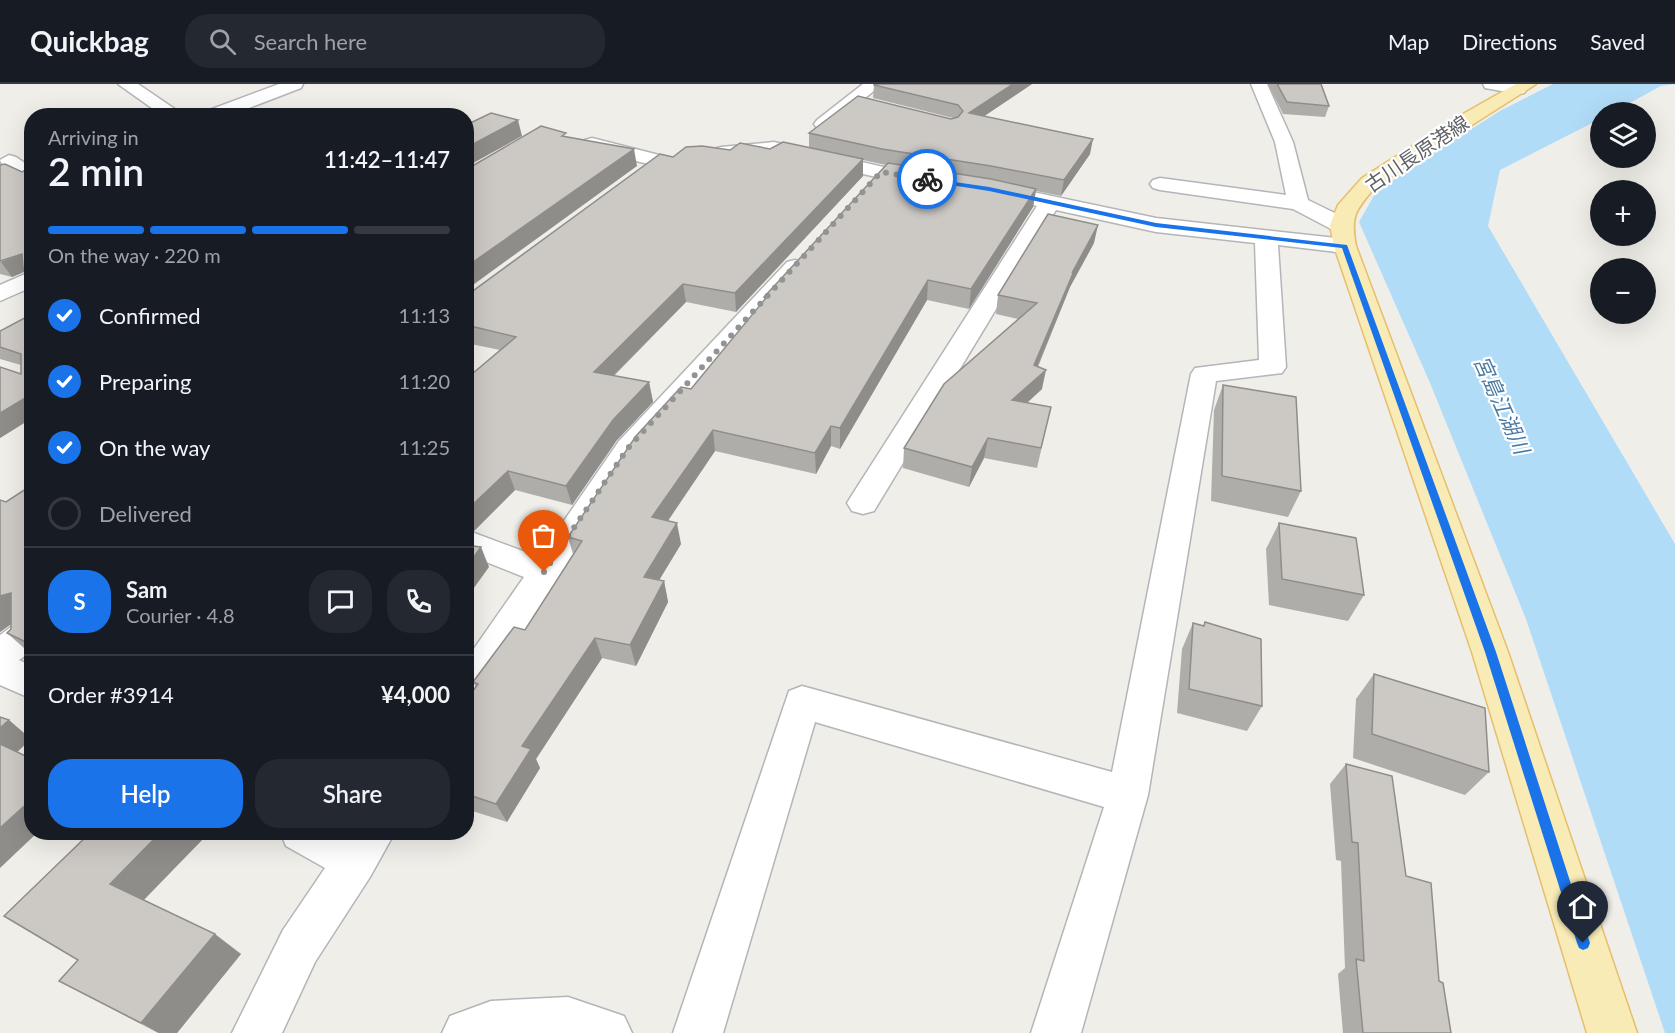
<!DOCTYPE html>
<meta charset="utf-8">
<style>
:root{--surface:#171b24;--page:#242831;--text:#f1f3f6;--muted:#9ea1a6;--line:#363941;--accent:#1a73e8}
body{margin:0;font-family:Lato,"Noto Sans JP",sans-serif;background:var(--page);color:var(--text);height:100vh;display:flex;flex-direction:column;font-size:22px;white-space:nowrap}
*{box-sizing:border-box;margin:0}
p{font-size:20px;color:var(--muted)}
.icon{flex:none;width:33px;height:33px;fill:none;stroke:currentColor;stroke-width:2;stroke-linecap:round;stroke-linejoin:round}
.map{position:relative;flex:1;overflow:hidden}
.sheet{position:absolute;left:24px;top:24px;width:450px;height:732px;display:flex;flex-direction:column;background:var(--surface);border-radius:24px;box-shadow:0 6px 24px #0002}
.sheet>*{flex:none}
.buttons{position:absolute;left:1590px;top:18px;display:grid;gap:12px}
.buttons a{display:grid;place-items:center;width:66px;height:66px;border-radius:50%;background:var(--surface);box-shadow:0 6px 24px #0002;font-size:30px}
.pin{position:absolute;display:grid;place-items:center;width:51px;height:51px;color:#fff;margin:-62px -26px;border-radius:50% 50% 50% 0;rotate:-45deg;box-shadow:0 0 6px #0007}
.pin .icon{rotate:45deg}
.courier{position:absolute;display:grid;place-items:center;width:60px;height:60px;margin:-30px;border:4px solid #1a73e8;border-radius:50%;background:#fff;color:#222;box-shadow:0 2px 8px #0007}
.head em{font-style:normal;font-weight:600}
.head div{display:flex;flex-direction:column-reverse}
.head{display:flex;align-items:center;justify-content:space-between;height:102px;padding:0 24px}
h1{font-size:39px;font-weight:600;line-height:45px}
.bar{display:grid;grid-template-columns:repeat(4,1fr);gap:9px 6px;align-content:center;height:72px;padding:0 24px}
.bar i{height:8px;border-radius:4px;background:var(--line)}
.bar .active{background:var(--accent)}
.bar p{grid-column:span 4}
.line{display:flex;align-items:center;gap:15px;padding:0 24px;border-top:2px solid var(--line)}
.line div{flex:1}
.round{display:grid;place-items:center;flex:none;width:63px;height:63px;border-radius:24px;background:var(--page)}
ol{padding:0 24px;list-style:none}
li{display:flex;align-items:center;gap:18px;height:66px}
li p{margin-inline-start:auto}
li .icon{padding:6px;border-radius:50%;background:var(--accent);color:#fff;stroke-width:4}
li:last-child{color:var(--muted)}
li i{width:33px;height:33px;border:3px solid var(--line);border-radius:50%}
.cta{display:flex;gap:12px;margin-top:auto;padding:12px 24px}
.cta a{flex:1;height:69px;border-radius:24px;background:var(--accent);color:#fff;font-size:24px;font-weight:600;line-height:69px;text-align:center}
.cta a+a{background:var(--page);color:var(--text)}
header{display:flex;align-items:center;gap:36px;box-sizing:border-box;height:84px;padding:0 30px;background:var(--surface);border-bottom:2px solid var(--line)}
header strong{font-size:28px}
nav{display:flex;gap:33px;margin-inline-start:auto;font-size:21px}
.search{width:420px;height:54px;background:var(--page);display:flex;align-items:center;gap:15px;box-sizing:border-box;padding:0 21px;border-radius:24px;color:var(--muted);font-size:22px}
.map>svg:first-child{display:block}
.water{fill:#b1dcf8}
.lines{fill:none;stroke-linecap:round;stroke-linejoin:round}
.minor-casing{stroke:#b3b5b9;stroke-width:3}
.major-casing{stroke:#e6bf6c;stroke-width:3}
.minor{fill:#fff;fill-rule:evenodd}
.major{fill:#f8ebb6;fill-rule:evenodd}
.wall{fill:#afada9}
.shaded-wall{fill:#8f8d8a}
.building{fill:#ccc9c5;stroke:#8f8d8a;stroke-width:1.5}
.route{fill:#1a73e8}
.done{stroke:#929494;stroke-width:6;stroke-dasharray:0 10.8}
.labels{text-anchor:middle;stroke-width:4.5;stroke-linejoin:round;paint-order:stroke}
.street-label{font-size:20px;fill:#606367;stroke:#fff}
.water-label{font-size:21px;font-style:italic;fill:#4a79a2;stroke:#fff}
</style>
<header>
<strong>Quickbag</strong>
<div class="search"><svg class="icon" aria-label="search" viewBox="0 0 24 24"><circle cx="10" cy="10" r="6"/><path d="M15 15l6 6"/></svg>Search here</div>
<nav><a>Map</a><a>Directions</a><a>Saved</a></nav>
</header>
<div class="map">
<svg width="1675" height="949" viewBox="0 0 1675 949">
<rect width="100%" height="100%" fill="#f0eee9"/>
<path class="water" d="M1553,0H1675L1661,2L1613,28H1600V35L1500,86L1488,142L1675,460V949H1665L1526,535L1430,299L1359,138L1376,108L1410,84L1500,27Z"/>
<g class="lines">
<defs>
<g id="minor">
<path d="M118,0H138L185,32H163Z"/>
<path d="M279,0H303L301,4L228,32H201L204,28Z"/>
<path d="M863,0H882L829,44H817L814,40L817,36Z"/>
<path d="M1251,0H1267L1293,58L1308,116L1349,136L1352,141L1349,146L1341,148L1333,146L1293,125L1160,106L1153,104L1150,100L1153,96L1160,94L1286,111L1275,58Z"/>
<path d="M1483,0H1519L1527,5L1524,9L1518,10L1485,4Z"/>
<path d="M592,54L667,73L670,77L667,81L660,83L585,64L583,60L585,56Z"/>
<path d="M774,58L888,84L891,88L888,92L881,94L774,70L721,75L714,73L711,69L714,65L721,63Z"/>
<path d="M9,71L16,73L32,84V100C21,97 4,86 0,76Z"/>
<path d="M990,99L1156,134L1345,155L1353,157L1356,162L1353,167L1345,169L1278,161L1286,283L1282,289L1216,297L1148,711L1081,949H1031L1104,723L815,638L723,949H673L789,607L802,602L1112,688L1191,290L1195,284L1259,276L1255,159L1156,148L1056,126L874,427L863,430L852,427L847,419L852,411L1037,122L983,109L980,105L983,101Z"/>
<path d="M795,176L803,178L807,183L803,188L639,371L479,618L466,622V576L524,493L466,470V446L539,473L619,357L787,178Z"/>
<path d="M32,187V203L0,217V201Z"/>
<path d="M32,533V567L19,576L32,582V615L0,601V551L19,537Z"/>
<path d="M280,748H343L347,751L349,748H395L370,793L315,878L282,949H232L283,846L325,784L286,762Z"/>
<path d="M568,913L624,932L632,949H442L450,932L491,917Z"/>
</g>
<path id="major" d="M1516,0H1536L1376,102C1356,126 1350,131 1356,162L1508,568L1637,949H1587L1472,568L1334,162L1330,141L1338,121L1362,94L1463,30Z"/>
</defs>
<use href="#minor" class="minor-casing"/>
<use href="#major" class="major-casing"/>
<use href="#minor" class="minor"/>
<use href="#major" class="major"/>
</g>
<g class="wall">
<path d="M1032,0L984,32L1090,70L1061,112L1036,107L1033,123L969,225L927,216L840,365L831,362L816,390L715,367L668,437L681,460L659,496L664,497L668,518L636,582L602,574L536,675L540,684L507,738L466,725V616L476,603L473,598L525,546L573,470L568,453L764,217V213L886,81L863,76V92L736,228L686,218L614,292L649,298L653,318L617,356L572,421L515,406L474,447L466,445V295L500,266L466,259V210L470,209L673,73L730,66L809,64V49L953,34L873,14L874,1Z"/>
<path d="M1268,0H1321L1329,22L1325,33L1283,30Z"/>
<path d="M32,71V194L26,187L12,193L0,190V81L22,88L25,86Z"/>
<path d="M1094,159L1070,203L1038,283L1042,305L1027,319L1051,323L1037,384L984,374L969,403L903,384L904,364L1018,235L996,230L998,211Z"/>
<path d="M32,230V334L0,354V283L21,290V281L0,275V247Z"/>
<path d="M1223,301L1301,407L1288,433L1211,417L1214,326Z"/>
<path d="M32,401V571L7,549L11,545V540L0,548L6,418Z"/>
<path d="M1279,439L1364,511L1348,537L1269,521L1266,465Z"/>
<path d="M1205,538L1262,622L1247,647L1177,629L1182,565L1193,539L1203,542Z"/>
<path d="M1374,590L1489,688L1465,711L1353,674L1356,615Z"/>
<path d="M1346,680L1406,792L1439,897L1451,949H1343L1338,890L1345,884L1341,777L1336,776L1330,700Z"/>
<path d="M91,748H193L202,756L143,816L241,870L177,949H158L59,897L78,876Z"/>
</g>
<g class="shaded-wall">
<path d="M1013,0H1032L968,43L969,29Z"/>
<path d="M518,36L522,52L466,83V64Z"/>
<path d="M1093,55L1090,70L1061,112L1064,96Z"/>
<path d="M634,65L637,82L466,206V183Z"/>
<path d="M863,75V92L736,228L735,209Z"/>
<path d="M1036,105L1033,123L969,225L971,205Z"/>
<path d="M1098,141L1094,159L1070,203L1031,298L1046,286L1042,305L1008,336L1012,316L1034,281L1072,189Z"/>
<path d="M22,170L23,183L26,187L12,193L1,178Z"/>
<path d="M928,196L927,216L840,365V344Z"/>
<path d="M683,200L686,218L598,307L594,288Z"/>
<path d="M649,298L653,318L617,356L572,421L566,402L613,336Z"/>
<path d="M32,310V334L0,354V329Z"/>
<path d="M831,342V362L816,390L815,369Z"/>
<path d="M713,346L715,367L656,454L652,433Z"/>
<path d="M988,354L984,374L969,403L972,383Z"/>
<path d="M508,387L515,406L474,447L466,427Z"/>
<path d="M677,439L681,460L649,513L644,493Z"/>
<path d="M481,463L489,483L466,515V484Z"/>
<path d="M664,497L668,518L636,582L630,561Z"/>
<path d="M11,509L18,535L0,548V512Z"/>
<path d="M595,554L602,574L536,675L540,684L507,738L496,720L522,662Z"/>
<path d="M9,636L31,655L12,673L0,663V644Z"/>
<path d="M32,715V748H38L0,784V744Z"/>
<path d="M161,748H193L202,756L139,821L110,800Z"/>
<path d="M215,850L241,870L177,949H159L141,939Z"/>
</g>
<g class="building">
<path d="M874,0H1013L969,29L1093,55L1064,96L991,82L882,65L809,49L858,12L951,35L958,33L963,27L958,21L874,1Z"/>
<path d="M1277,0H1321L1329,22L1287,18Z"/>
<path d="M491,29L518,36L466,64V41Z"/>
<path d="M541,42L566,49L562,52L634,65L466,183V84H469Z"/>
<path d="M783,58L863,75L735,209L683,200L594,288L649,298L613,336L566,402L508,387L466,427V295L516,253L466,241V210L470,209L660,70L673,73L686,63L702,62L730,66L740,59L770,65Z"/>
<path d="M32,71V185L23,183L22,170L0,177V81L5,80L22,88L25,86V73Z"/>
<path d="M888,79L991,95L1036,105L971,205L928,196L840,344L831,342L815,369L713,346L652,433L677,439L644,493L664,497L630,561L595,554L522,662L531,665L496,720L466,710V616L478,600L473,598L514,543L525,546L582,457L568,453L636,352L681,303L691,305L766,214L764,213Z"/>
<path d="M1048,130L1098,141L1072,189L1074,187L1034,281L1046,286L1012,316L1051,323L1041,364L988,354L972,383L904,364L944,300L1037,219L998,211Z"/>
<path d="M32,230V310L0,329V283L21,290V270L0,263V247Z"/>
<path d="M1223,301L1296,313L1301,407L1222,392Z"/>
<path d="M32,401V561L7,549L11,545V509L0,512V416L6,418Z"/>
<path d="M1279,439L1356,454L1364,511L1282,495Z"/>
<path d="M466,461L481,463L466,484Z"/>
<path d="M1205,538L1261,555L1262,622L1189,605L1193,539L1204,542Z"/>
<path d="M1374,590L1485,624L1489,688L1372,650Z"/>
<path d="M0,633L9,636L0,644Z"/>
<path d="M0,660L32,675V715L0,744Z"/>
<path d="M1346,680L1392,692L1406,792L1431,799L1439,897L1443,899L1451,949H1363L1356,875L1364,877L1358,759L1352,758Z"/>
<path d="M91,748H161L110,800L215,850L141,939L59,897L78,876L4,832Z"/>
</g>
<path class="route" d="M927,94L989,103L1156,139L1347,161L1496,568L1590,859L1588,864L1583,866L1579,864L1577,859L1485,568L1342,164L1156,143L989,107L925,97Z"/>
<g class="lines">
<path class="done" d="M544,488L628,364L881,88L927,95"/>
</g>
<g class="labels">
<g class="street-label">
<text transform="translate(1417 70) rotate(-34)" y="7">古川長原港線</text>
</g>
<g class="water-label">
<text transform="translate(1501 321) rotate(66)" y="7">宮島江湖川</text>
</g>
</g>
</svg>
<div class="buttons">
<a><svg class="icon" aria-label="layers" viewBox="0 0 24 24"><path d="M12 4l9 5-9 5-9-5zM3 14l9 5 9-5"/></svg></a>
<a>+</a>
<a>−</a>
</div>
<div class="pin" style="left:544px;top:488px;background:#ea580c"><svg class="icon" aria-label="bag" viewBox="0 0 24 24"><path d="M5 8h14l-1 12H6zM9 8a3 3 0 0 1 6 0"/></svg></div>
<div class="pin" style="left:1583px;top:859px;background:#1f2937"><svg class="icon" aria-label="home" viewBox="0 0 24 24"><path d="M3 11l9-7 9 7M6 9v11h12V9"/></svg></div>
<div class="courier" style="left:927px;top:95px"><svg class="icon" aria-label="bike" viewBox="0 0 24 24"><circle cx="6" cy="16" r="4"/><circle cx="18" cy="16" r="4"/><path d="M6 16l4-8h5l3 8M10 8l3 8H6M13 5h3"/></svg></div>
<section class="sheet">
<div class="head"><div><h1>2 min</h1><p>Arriving in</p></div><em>11:42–11:47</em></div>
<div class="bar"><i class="active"></i><i class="active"></i><i class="active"></i><i></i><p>On the way · 220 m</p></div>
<ol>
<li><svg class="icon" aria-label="check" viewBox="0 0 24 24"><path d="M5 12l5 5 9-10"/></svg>Confirmed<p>11:13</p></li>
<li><svg class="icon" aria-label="check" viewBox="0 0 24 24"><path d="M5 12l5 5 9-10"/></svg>Preparing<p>11:20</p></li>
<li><svg class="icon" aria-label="check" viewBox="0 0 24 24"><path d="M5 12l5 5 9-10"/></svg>On the way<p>11:25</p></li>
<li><i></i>Delivered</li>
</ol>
<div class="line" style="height:108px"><b class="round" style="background:var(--accent);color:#fff">S</b><div><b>Sam</b><p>Courier · 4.8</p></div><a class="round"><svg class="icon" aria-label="chat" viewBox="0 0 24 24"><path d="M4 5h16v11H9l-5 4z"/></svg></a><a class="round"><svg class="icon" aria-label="phone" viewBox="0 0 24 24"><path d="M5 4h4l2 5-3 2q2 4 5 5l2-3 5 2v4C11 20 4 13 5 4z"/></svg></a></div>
<div class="line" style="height:78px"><div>Order #3914</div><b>¥4,000</b></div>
<div class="cta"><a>Help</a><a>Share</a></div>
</section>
</div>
